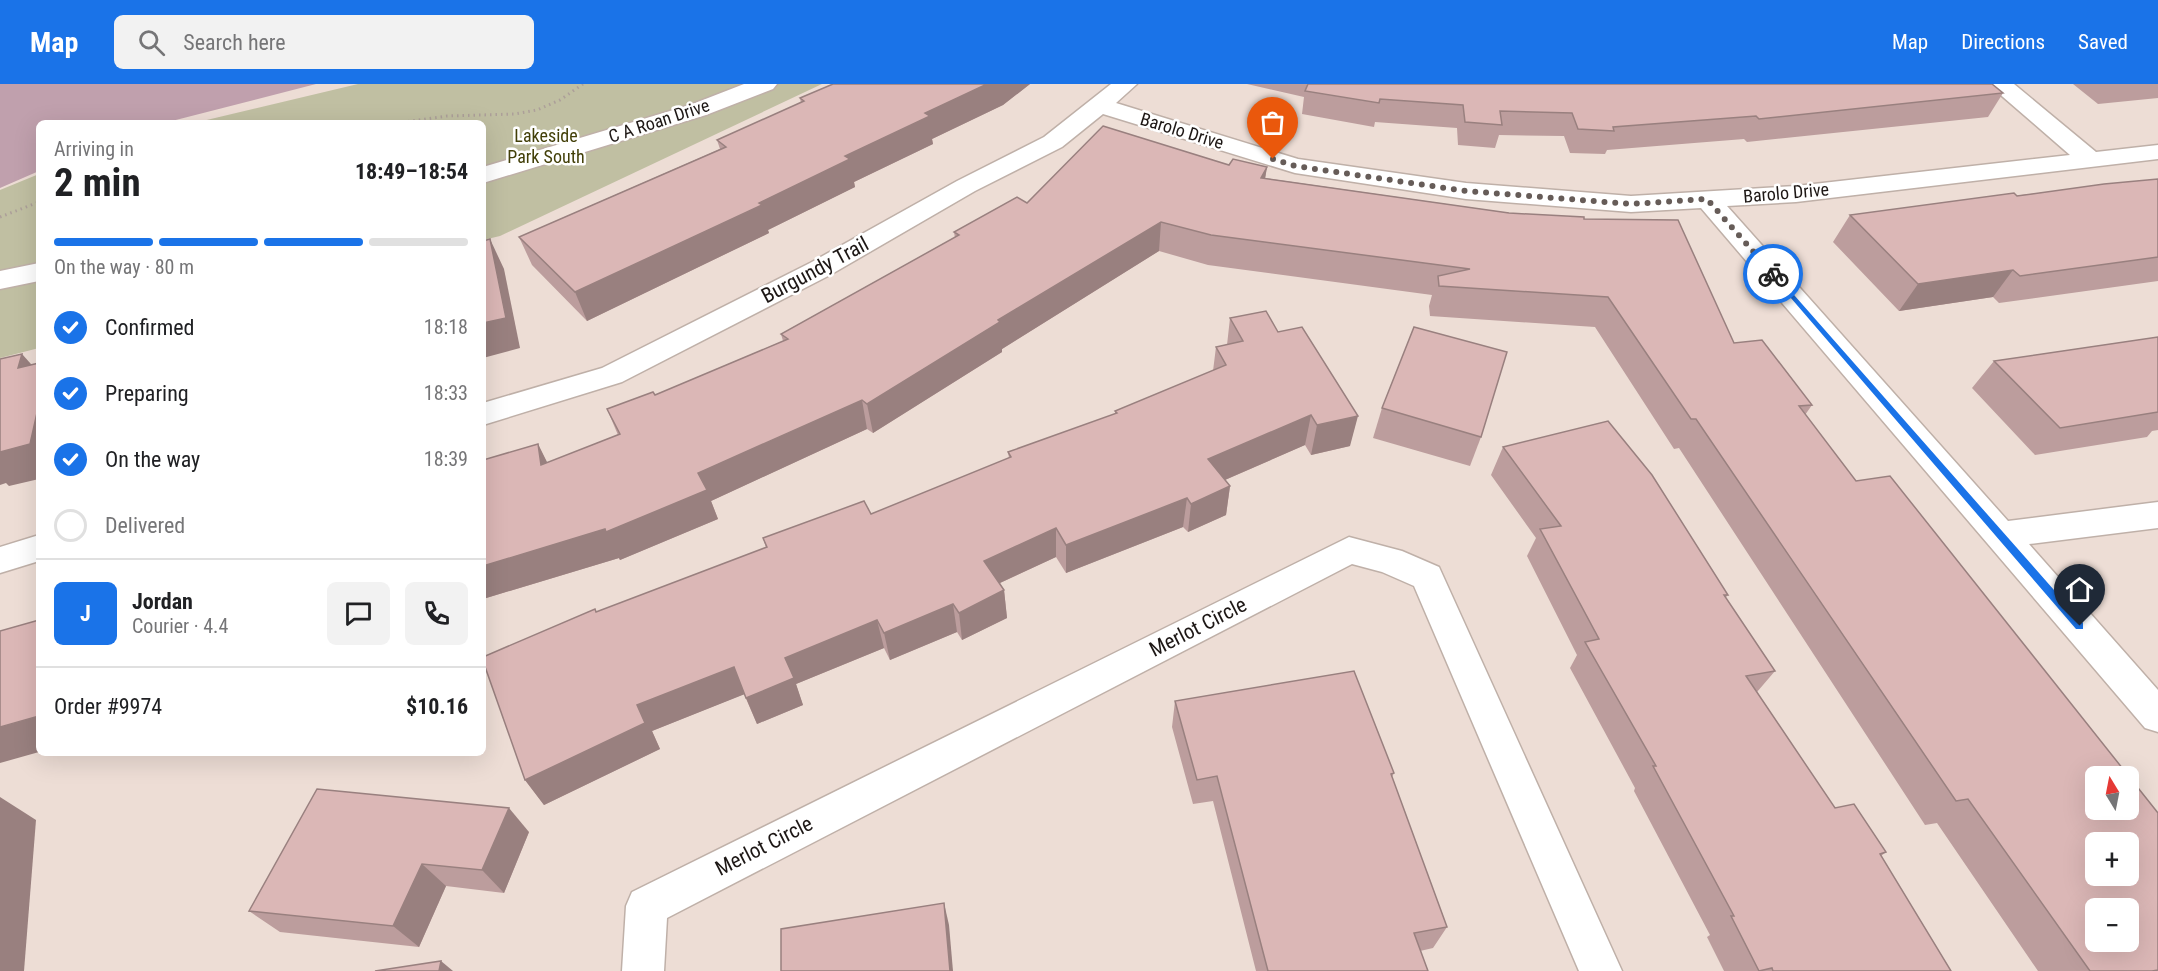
<!DOCTYPE html>
<meta charset="utf-8">
<style>
:root{--surface:#fff;--page:#f2f2f2;--text:#202124;--muted:#757577;--line:#e0e0e0;--accent:#1a73e8}
body{margin:0;font-family:"Roboto Condensed",sans-serif;background:var(--page);color:var(--text);height:100vh;display:flex;flex-direction:column;font-size:22px;white-space:nowrap}
*{box-sizing:border-box;margin:0}
p{font-size:20px;color:var(--muted)}
.icon{flex:none;width:33px;height:33px;fill:none;stroke:currentColor;stroke-width:2;stroke-linecap:round;stroke-linejoin:round}
.map{position:relative;flex:1;overflow:hidden}
.drawer{position:absolute;left:36px;top:36px;width:450px;height:636px;display:flex;flex-direction:column;background:var(--surface);border-radius:9px;box-shadow:0 6px 24px #0002}
.drawer>*{flex:none}
.needle{width:39px;rotate:350deg}
.buttons{position:absolute;left:2085px;top:682px;display:grid;gap:12px}
.buttons a{display:grid;place-items:center;width:54px;height:54px;border-radius:9px;background:var(--surface);box-shadow:0 6px 24px #0002;font-size:30px}
.pin{position:absolute;display:grid;place-items:center;width:51px;height:51px;color:#fff;margin:-62px -26px;border-radius:50% 50% 50% 0;rotate:-45deg;box-shadow:0 0 6px #0007}
.pin .icon{rotate:45deg}
.courier{position:absolute;display:grid;place-items:center;width:60px;height:60px;margin:-30px;border:4px solid #1a73e8;border-radius:50%;background:#fff;color:#222;box-shadow:0 2px 8px #0007}
.overview em{font-style:normal;font-weight:700}
.overview div{display:flex;flex-direction:column-reverse}
.overview{display:flex;align-items:center;justify-content:space-between;height:102px;padding:0 18px}
h1{font-size:39px;font-weight:700;line-height:45px}
.bar{display:grid;grid-template-columns:repeat(4,1fr);gap:9px 6px;align-content:center;height:72px;padding:0 18px}
.bar i{height:8px;border-radius:4px;background:var(--line)}
.bar .on{background:var(--accent)}
.bar p{grid-column:span 4}
.line{display:flex;align-items:center;gap:15px;padding:0 18px;border-top:2px solid var(--line)}
.line div{flex:1}
.round{display:grid;place-items:center;flex:none;width:63px;height:63px;border-radius:9px;background:var(--page)}
ol{padding:0 18px;list-style:none}
li{display:flex;align-items:center;gap:18px;height:66px}
li p{margin-inline-start:auto}
li .icon{padding:6px;border-radius:50%;background:var(--accent);color:#fff;stroke-width:4}
li:last-child{color:var(--muted)}
li i{width:33px;height:33px;border:3px solid var(--line);border-radius:50%}
header{display:flex;align-items:center;gap:36px;box-sizing:border-box;height:84px;padding:0 30px;background:var(--accent);color:#fff}
header strong{font-size:28px}
nav{display:flex;gap:33px;margin-inline-start:auto;font-size:21px}
.search{width:420px;height:54px;background:var(--page);display:flex;align-items:center;gap:15px;box-sizing:border-box;padding:0 21px;border-radius:9px;color:var(--muted);font-size:22px}
.map>svg:first-child{display:block}
.green{fill:#c0bfa2}
.water{fill:#c0a0ad}
.lines{fill:none;stroke-linecap:round;stroke-linejoin:round}
.street-casing{stroke:#bfb0a8;stroke-width:3}
.path{stroke:#ac9f99;stroke-width:3;stroke-dasharray:1.5 4;stroke-linecap:butt}
.street{fill:#fff;fill-rule:evenodd}
.wall{fill:#bc9d9d}
.shaded-wall{fill:#99807f}
.building{fill:#dbb7b6;stroke:#99807f;stroke-width:1.5;fill-rule:evenodd}
.route{fill:#1a73e8}
.done{stroke:#665c58;stroke-width:6;stroke-dasharray:0 10.8}
.labels{text-anchor:middle;stroke-width:5;stroke-linejoin:round;paint-order:stroke}
.far-street-label{font-size:18px;fill:#1d1715;stroke:#fff}
.far-park-label{font-size:18px;fill:#423f08;stroke:#fff}
.street-label{font-size:21px;fill:#1d1715;stroke:#fff}
</style>
<header>
<strong>Map</strong>
<div class="search"><svg class="icon" aria-label="search" viewBox="0 0 24 24"><circle cx="10" cy="10" r="6"/><path d="M15 15l6 6"/></svg>Search here</div>
<nav><a>Map</a><a>Directions</a><a>Saved</a></nav>
</header>
<div class="map">
<svg width="2158" height="887" viewBox="0 0 2158 887">
<rect width="100%" height="100%" fill="#edddd5"/>
<g class="green">
<path d="M358,0H822L500,152L483,156V39H194Z"/>
<path d="M39,90V264L0,274V106Z"/>
</g>
<path class="water" d="M0,0H316L164,39H39V87L0,104Z"/>
<g class="lines">
<defs>
<g id="street">
<path d="M744,0H777L773,5L706,31L483,99V83L690,21Z"/>
<path d="M1111,0H1137L1116,19L1298,75L1466,99L1631,112L1796,102L2070,71L1988,0H2014L2096,68L2158,61V75L1796,118L1727,122L2008,437L2158,418V444L2029,460L2158,606V648L2145,644L1701,124L1631,128L1466,115L1295,89L1103,30L1062,63L975,107L830,191L622,298L483,341V319L602,284L810,179L957,97L1044,53Z"/>
<path d="M39,179V197L0,205V187Z"/>
<path d="M39,451V477L0,489V463Z"/>
<path d="M1349,453L1402,467L1439,483L1622,887H1579L1414,502L1382,488L1352,480L667,834L664,887H622L626,822L632,808Z"/>
</g>
</defs>
<use href="#street" class="street-casing"/>
<g class="path">
<path d="M397,39L447,32L515,30L537,26L560,16L583,0"/>
<path d="M0,133L39,118"/>
</g>
<use href="#street" class="street"/>
</g>
<g class="wall">
<path d="M833,0H1030L1003,21L932,55L933,60L854,98L855,103L768,146L769,149L587,237L532,181L519,153L720,65L717,56L801,19L800,14Z"/>
<path d="M1247,0H1992L2003,9L1988,33L1747,58L1744,55L1607,66L1605,70L1570,69L1564,52L1499,51L1495,64L1458,61L1457,44L1375,38L1374,43L1302,30L1304,13Z"/>
<path d="M2073,0H2158V14L2098,20Z"/>
<path d="M1229,81L1267,83L1265,94L1509,129L1584,135L1734,259L1812,321L1805,331L1856,397L2158,729V887H2038L1937,739L1925,741L1679,364L1674,365L1595,243L1430,232L1429,222L1432,211L1208,181L1159,167L1002,265V268L873,349L867,345L711,417L718,435L620,476L619,474L483,515V376L538,360L547,379L618,351L607,325L655,311L783,257L781,250L955,154L954,148L1027,119Z"/>
<path d="M2158,95V197L1999,219L1993,213L1899,227L1833,158L1850,131Z"/>
<path d="M1230,234L1278,248L1350,362L1311,371L1305,361L1225,396L1230,402L1226,431L1188,448L1183,443L1066,489L1056,473L1000,499L1004,506L1007,534L962,556L957,548L890,576L884,564L796,600L803,621L757,640L744,610L652,647L660,665L544,721L525,696L597,528L766,464L763,454L871,430L1009,374L1008,368L1115,330V327L1213,287L1216,263L1227,261Z"/>
<path d="M2158,253V346L2152,347L2147,353L2035,371L1972,304L1994,277Z"/>
<path d="M1382,324L1481,353L1470,382L1373,354Z"/>
<path d="M1503,363L1728,511L1725,514L1775,587L1757,608L1835,724L1886,768L1881,772L1951,887H1724L1707,853L1710,851L1634,707L1635,704L1570,584L1577,571L1527,472L1536,454L1491,391Z"/>
<path d="M1175,617L1394,689L1392,693L1447,843L1433,864L1420,867L1428,887H1256L1213,717L1193,720L1172,643Z"/>
<path d="M529,748L504,809L446,802L419,863L280,848L249,827Z"/>
</g>
<g class="shaded-wall">
<path d="M987,0H1030L1003,21L932,55L933,60L854,98L855,103L768,146L769,149L587,237L575,208L759,119L925,29Z"/>
<path d="M1267,83L1262,113L1261,94Z"/>
<path d="M1161,138L1159,167L1002,265V268L873,349L867,320L998,236Z"/>
<path d="M490,155L504,185L520,264L483,274V239Z"/>
<path d="M2013,186L1993,213L1899,227L1918,200Z"/>
<path d="M22,270L39,289L18,284Z"/>
<path d="M862,316L867,345L711,417L718,435L620,476L619,474L483,515V482L698,389Z"/>
<path d="M39,320V395L9,402L6,399L0,401V368Z"/>
<path d="M1311,331L1305,361L1204,405L1208,375Z"/>
<path d="M1358,332L1350,362L1311,371L1317,341Z"/>
<path d="M538,360L553,390L541,381Z"/>
<path d="M1230,402L1226,431L1188,448L1191,420Z"/>
<path d="M1187,414L1183,443L1066,489V461Z"/>
<path d="M1056,444V473L987,505L984,477Z"/>
<path d="M1004,506L1007,534L962,556L959,529Z"/>
<path d="M953,520L957,548L890,576L884,549Z"/>
<path d="M877,536L884,564L796,600L803,621L757,640L746,614L785,574Z"/>
<path d="M734,583L745,610L652,647L660,665L544,721L525,696L637,621Z"/>
<path d="M39,632V668L0,679V643Z"/>
<path d="M0,713L36,736L24,887H0Z"/>
<path d="M509,724L529,748L504,809L482,786Z"/>
<path d="M422,780L446,802L419,863L393,842Z"/>
<path d="M944,819L949,841L953,887H950Z"/>
<path d="M441,877L453,887H439Z"/>
</g>
<g class="building">
<path d="M833,0H987L925,29L930,32L845,72L850,75L759,119L762,121L575,208L519,153L726,63L717,56L804,17L800,14Z"/>
<path d="M1308,0H1992L2003,9L1759,35L1756,32L1613,43L1614,47L1578,45L1572,29L1500,27L1502,41L1465,38L1463,21L1380,15L1379,19L1305,7Z"/>
<path d="M1103,42L1229,81L1233,75L1267,83L1261,94L1509,129L1584,133V135L1678,136L1734,259L1762,256L1812,321L1799,322L1856,397L1890,392L2158,729V886L2152,887H2090L1968,715L1956,717L1696,335H1691L1608,213L1439,202L1438,192L1470,185L1211,151L1161,138L998,236L1000,238L867,320L862,316L698,389L707,406L606,448L605,445L483,482V376L538,360L541,381L620,350L607,325L653,308L655,311L788,255L781,250L959,151L954,148L1017,113L1027,119ZM2096,693H2128V726H2096ZM2096,759H2128V792H2096ZM2096,825H2128V858H2096Z"/>
<path d="M2158,95V173L2020,192L2013,186L1918,200L1850,131L2014,109L2017,112L2104,100Z"/>
<path d="M490,155L506,234L483,239V157Z"/>
<path d="M1266,227L1278,248L1302,243L1358,332L1317,341L1311,331L1208,375L1230,402L1191,420L1187,414L1066,461L1056,444L984,477L1004,506L959,529L953,520L884,549L877,536L785,574L794,594L746,614L734,583L637,621L645,639L525,696L483,577V573L595,525L596,528L767,463L763,454L864,417L871,430L1011,373L1008,368L1117,329L1115,327L1226,281L1216,263L1243,257L1230,234Z"/>
<path d="M1414,243L1507,268L1481,353L1382,324Z"/>
<path d="M2158,253V328L2060,344L1994,277Z"/>
<path d="M22,270L18,284L39,279V320L30,360L0,368V275Z"/>
<path d="M1608,337L1652,391L1728,511H1724L1775,587L1746,592L1835,724L1854,720L1886,768L1880,770L1951,887H1773L1772,884L1759,887L1731,832H1734L1653,682H1656L1585,558L1599,555L1540,445L1561,442L1503,363Z"/>
<path d="M39,536V632L0,643V547Z"/>
<path d="M1354,587L1394,689L1391,690L1447,843L1414,849L1428,887H1268L1217,692L1197,696L1175,617Z"/>
<path d="M317,705L509,724L482,786L422,780L393,842L249,827Z"/>
<path d="M944,819L950,887H781V845Z"/>
<path d="M441,877L439,887H375Z"/>
</g>
<path class="route" d="M1773,187L2083,539V545H2076L1771,191L1769,190Z"/>
<g class="lines">
<path class="done" d="M1273,75L1295,82L1466,107L1631,120L1707,115L1773,190"/>
</g>
<g class="labels">
<g class="far-street-label">
<text transform="translate(659 37) rotate(-18)" y="6">C A Roan Drive</text>
<text transform="translate(1182 47) rotate(17)" y="6">Barolo Drive</text>
<text transform="translate(1786 109) rotate(-5)" y="6">Barolo Drive</text>
</g>
<g class="far-park-label">
<text x="546" y="58">Lakeside<tspan x="546" dy="21">Park South</tspan></text>
</g>
<g class="street-label">
<text transform="translate(815 186) rotate(-28)" y="7">Burgundy Trail</text>
<text transform="translate(1198 543) rotate(-27)" y="7">Merlot Circle</text>
<text transform="translate(764 762) rotate(-27)" y="7">Merlot Circle</text>
</g>
</g>
</svg>
<div class="buttons">
<a><svg class="needle" viewBox="-14 -14 28 28"><path d="M0-13l5 13h-10z" fill="#e53935"/><path d="M0 13l5-13h-10z" fill="#757577"/></svg></a>
<a>+</a>
<a>−</a>
</div>
<div class="pin" style="left:1273px;top:75px;background:#ea580c"><svg class="icon" aria-label="bag" viewBox="0 0 24 24"><path d="M5 8h14l-1 12H6zM9 8a3 3 0 0 1 6 0"/></svg></div>
<div class="pin" style="left:2080px;top:542px;background:#1f2937"><svg class="icon" aria-label="home" viewBox="0 0 24 24"><path d="M3 11l9-7 9 7M6 9v11h12V9"/></svg></div>
<div class="courier" style="left:1773px;top:190px"><svg class="icon" aria-label="bike" viewBox="0 0 24 24"><circle cx="6" cy="16" r="4"/><circle cx="18" cy="16" r="4"/><path d="M6 16l4-8h5l3 8M10 8l3 8H6M13 5h3"/></svg></div>
<section class="drawer">
<div class="overview"><div><h1>2 min</h1><p>Arriving in</p></div><em>18:49–18:54</em></div>
<div class="bar"><i class="on"></i><i class="on"></i><i class="on"></i><i></i><p>On the way · 80 m</p></div>
<ol>
<li><svg class="icon" aria-label="check" viewBox="0 0 24 24"><path d="M5 12l5 5 9-10"/></svg>Confirmed<p>18:18</p></li>
<li><svg class="icon" aria-label="check" viewBox="0 0 24 24"><path d="M5 12l5 5 9-10"/></svg>Preparing<p>18:33</p></li>
<li><svg class="icon" aria-label="check" viewBox="0 0 24 24"><path d="M5 12l5 5 9-10"/></svg>On the way<p>18:39</p></li>
<li><i></i>Delivered</li>
</ol>
<div class="line" style="height:108px"><b class="round" style="background:var(--accent);color:#fff">J</b><div><b>Jordan</b><p>Courier · 4.4</p></div><a class="round"><svg class="icon" aria-label="chat" viewBox="0 0 24 24"><path d="M4 5h16v11H9l-5 4z"/></svg></a><a class="round"><svg class="icon" aria-label="phone" viewBox="0 0 24 24"><path d="M5 4h4l2 5-3 2q2 4 5 5l2-3 5 2v4C11 20 4 13 5 4z"/></svg></a></div>
<div class="line" style="height:78px"><div>Order #9974</div><b>$10.16</b></div>
</section>
</div>
